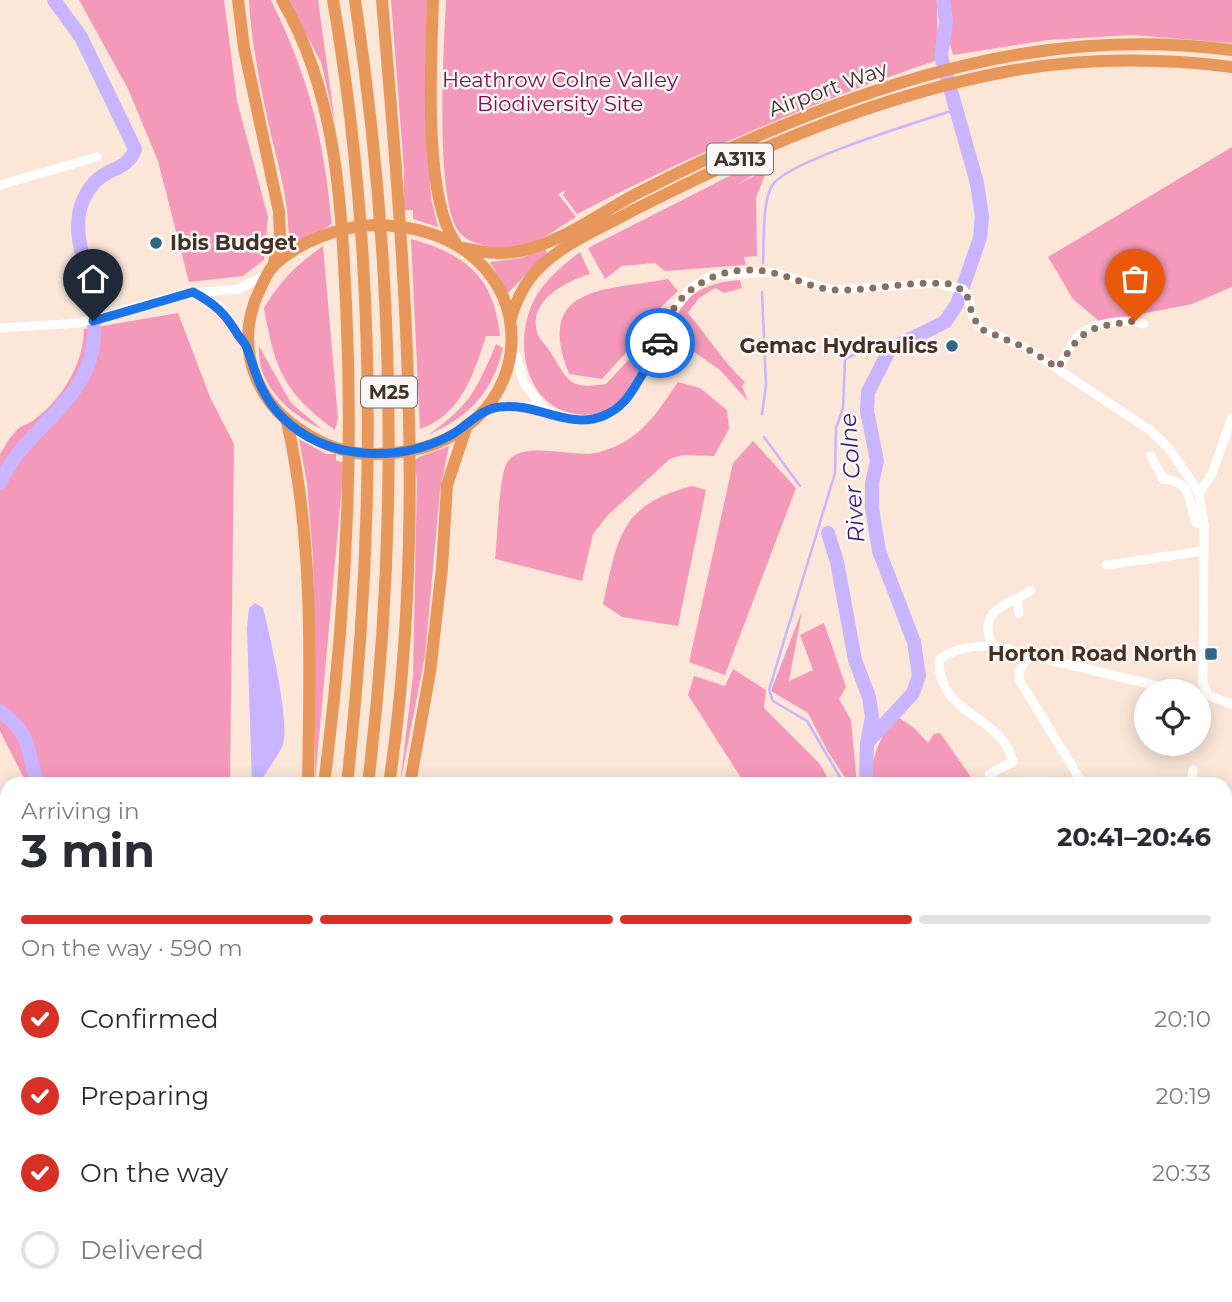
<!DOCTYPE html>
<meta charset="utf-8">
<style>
:root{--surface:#fff;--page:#f2f2f3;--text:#2b2b33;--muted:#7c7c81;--line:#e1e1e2;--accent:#d93025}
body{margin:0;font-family:Montserrat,sans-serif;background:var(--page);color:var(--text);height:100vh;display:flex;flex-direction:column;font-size:26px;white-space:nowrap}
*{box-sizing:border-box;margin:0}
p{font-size:23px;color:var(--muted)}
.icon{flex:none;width:38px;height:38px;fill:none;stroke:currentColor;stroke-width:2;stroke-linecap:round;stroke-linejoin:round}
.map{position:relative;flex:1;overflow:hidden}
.panel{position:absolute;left:0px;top:777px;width:1232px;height:525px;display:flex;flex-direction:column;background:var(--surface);border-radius:21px 21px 0 0;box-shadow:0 4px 18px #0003}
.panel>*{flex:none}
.tools{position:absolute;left:1134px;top:679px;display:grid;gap:14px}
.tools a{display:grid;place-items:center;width:77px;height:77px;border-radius:50%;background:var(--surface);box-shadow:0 4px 18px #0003;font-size:35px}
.pin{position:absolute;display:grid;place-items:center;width:60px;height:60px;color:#fff;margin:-72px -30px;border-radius:50% 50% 50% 0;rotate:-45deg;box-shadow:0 0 7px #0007}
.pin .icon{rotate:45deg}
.courier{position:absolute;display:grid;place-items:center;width:70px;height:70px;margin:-35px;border:5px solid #1a73e8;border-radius:50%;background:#fff;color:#222;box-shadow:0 2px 9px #0007}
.headline em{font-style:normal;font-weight:700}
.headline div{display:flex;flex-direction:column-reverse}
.headline{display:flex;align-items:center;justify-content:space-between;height:119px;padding:0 21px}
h1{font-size:46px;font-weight:700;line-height:52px}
.bar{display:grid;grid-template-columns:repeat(4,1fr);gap:10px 7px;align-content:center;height:84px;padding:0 21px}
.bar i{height:9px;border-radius:5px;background:var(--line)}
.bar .on{background:var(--accent)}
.bar p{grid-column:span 4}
ol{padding:0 21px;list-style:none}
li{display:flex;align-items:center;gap:21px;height:77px}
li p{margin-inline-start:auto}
li .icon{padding:7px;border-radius:50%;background:var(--accent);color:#fff;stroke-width:4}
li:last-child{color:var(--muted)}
li i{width:38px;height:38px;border:4px solid var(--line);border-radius:50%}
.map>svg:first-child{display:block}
.green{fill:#f599bb}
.water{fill:#c8b4ff}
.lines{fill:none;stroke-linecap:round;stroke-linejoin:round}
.stream{stroke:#c8b4ff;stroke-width:2.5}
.river{stroke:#c8b4ff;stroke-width:14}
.minor{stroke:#fff;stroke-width:9}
.highway{stroke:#e8975a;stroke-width:12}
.done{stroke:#857061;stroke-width:7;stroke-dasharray:0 12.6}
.route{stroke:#1a73e8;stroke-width:9}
.poi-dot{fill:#346784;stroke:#f7f8f7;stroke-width:2.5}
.labels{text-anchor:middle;stroke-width:5;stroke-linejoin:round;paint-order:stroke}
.shield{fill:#f7f8f7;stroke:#7a6c61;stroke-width:2}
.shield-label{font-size:19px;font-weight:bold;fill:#453021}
.park-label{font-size:21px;fill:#860a4d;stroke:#f7f8f7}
.street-label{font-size:21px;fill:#453021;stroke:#f7f8f7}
.poi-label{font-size:21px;font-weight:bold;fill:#453021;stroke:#f7f8f7;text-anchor:end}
.water-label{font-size:23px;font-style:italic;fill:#43147e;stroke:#f7f8f7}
</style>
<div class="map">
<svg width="1232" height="1302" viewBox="0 0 1232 1302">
<rect width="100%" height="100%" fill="#fbe6d7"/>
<g class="green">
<path d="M79,0H224L237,101L268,217L264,260L243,276L189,282L158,161L128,89Z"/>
<path d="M249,0H271C310,80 323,136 332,224L288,250C292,202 275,158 266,112C258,75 251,38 249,0Z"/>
<path d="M287,0H318L335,123L321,62Z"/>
<path d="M391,0H427L425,83L431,198L438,227L413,219V210H404V170Z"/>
<path d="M446,0H937L938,60C809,103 698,152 577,214L563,195L566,190L558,194L576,217C560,226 537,245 519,247C502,249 471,247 459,232C434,199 444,46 446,0Z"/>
<path d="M948,0H1232V43L1132,35L1048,40L953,55L947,34Z"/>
<path d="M1232,147V287L1192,304L1100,322L1073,299L1048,257Z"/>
<path d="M757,162L765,167L737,185L767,169L756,198L757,256L744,257L746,265L665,271L655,263L622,266L605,279L588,248Z"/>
<path d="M411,239C466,254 494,277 500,336H486C474,374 461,415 420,429Z"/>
<path d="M323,246L338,418L335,430C283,392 275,370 264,308C280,281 297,264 323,246Z"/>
<path d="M545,248L547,253L508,293L490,262L521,258Z"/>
<path d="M580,252L590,274C567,281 528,300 537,332C539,339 545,344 549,350C569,380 566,390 606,384L645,342L650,352C642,369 634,388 620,402C608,413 591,417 575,414C523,405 513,339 535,298C546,279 563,265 580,252Z"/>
<path d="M668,279L678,291L645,322L639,338L602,379L569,374C534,284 606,291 668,279Z"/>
<path d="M740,280L742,288L724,293L715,288L699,298L688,313C708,336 722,361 745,382L742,386L748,401L720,370L674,338C673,297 705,282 740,280Z"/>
<path d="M178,313L210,397L234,444L230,784H27L0,731V454C5,446 10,437 16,431C21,425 29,424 35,419C62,399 84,363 84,329Z"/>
<path d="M496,344L503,348C493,392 469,417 428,435C470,405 476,391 496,344Z"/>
<path d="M259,346L291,403L322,429C290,415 256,385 259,346Z"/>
<path d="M678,382L700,388L727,410L729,429L714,456L682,455L670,459L608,515L593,534L582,581L495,559C498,534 498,490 505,467C516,436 574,460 600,452C641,440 655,415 678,382Z"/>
<path d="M299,439L326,454H336V460L344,463L315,782L313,557L307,484Z"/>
<path d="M753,441L796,488L725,675L689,662L733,463Z"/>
<path d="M449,446L440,490L425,656L400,784L413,676L417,478L413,462L419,457Z"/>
<path d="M692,486L706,490L678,626L622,617L603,604C618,538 619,505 692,486Z"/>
<path d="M802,611L789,681L813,670L800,635L824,623L846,687L839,699L851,720L857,784L848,782L828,752L808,713L771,691Z"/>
<path d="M733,669L766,690L764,708L820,764L831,784H745L688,695L694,676L725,686Z"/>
<path d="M895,715L914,728L928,743L934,734L940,733L971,777L959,784H872C870,756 881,738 895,715Z"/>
<path d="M0,837L7,852V1091L0,1062Z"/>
<path d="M58,1295H130L132,1302H60Z"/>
</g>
<g class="water">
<path d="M255,603L263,608C269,632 292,728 282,747C276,759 266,772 259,784H252L247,628L249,608Z"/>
<path d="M0,1062L7,1091V1295H58L60,1302H0Z"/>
<path d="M671,1295H859L839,1302H668Z"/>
</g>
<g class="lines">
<g class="stream">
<path d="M763,263C764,244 762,199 773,184C793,159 922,121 957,109"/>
<path d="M762,292L766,385L762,414"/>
<path d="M764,437L800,486"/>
<path d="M844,784L807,721L773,701L769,690L835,473L836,428L843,408L845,359L866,349H890"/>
<path d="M992,1298L994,1295"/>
</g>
<g class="river">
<path d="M54,0L81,37L135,149C129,169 108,168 95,182C58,223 93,269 94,313"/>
<path d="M0,483C25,425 97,400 94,327"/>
<path d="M828,533L837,562L855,660L869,697L872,717L867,743L866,784"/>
<path d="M0,711C37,739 23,750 39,784"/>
<path d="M867,743L913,693L919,676L914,642L879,551L872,508V483L877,461L867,411L868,392L890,349L945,322L957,304L980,238L982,217L977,183L941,56L946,21L943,0"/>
<path d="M197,1295L198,1302"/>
<path d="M977,1295L978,1302"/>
</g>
<g class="minor">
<path d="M0,185L97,157"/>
<path d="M193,292L221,308L247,346"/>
<path d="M0,328L79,323L181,294L239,289L266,275"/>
<path d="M513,346L524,383L544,410"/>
<path d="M663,352L660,341L672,312L691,288L713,275L772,272L834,290L936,283L963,289L968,296L973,317L981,329L1026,348L1150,430L1169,448L1199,493L1204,525L1203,684L1209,696L1232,704"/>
<path d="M663,352L684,357"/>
<path d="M1058,368C1065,358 1071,343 1079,335C1093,323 1128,318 1144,324"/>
<path d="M484,410C503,406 524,404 544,410C568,417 586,426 611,413C637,399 640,365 663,352"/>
<path d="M1151,456L1163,479C1193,481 1188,501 1196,523L1204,525"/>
<path d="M1199,493L1212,474L1232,417"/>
<path d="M1106,565L1203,551"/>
<path d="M1017,600L1019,613"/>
<path d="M993,647C976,610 1005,606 1031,591"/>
<path d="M1026,658L1033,656L1179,691"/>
<path d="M1026,658L1019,672L1020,681L1083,784"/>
<path d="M989,774L1013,762C1002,714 938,717 939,660C958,643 1006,641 1026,658"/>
<path d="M1191,784L1193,770"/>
<path d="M1225,807L1232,808"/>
<path d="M1232,907L1228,990L1232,1027"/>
<path d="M1225,1088L1232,1085"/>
<path d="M1225,1193L1232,1198"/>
<path d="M1225,1240L1232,1236"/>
</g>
<g class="highway">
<path d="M238,0L244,48L279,212L280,237L273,267"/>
<path d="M282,0C336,92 341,199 346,303C354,464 345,624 324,784"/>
<path d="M333,0C378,259 376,524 347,784"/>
<path d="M355,0C394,260 400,523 368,784"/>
<path d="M382,0C404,257 428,528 389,784"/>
<path d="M433,0C431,59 423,195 455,242"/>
<path d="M374,225C559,226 555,451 377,454C352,455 328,447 307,434C254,403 233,345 260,289C264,282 267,272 273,266C300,241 338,227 374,225Z"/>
<path d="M462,248C482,252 500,255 520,251C561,243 601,212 638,193C698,162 759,134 822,110C958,58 1086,32 1232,50"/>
<path d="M511,318C517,298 525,282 539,268C565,242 603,227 634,210C753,149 879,95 1010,71C1083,58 1159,58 1232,67"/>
<path d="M287,422C314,540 310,664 308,784"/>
<path d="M410,784L430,672L442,568L447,485L467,425"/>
<path d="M266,1302V1295"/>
<path d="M296,1302V1295"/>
</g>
</g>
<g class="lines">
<path class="done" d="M660,343C669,289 723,260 774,273C795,278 814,289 836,290C874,291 912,280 950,284L966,292L973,317L981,329L1026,348L1058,368C1084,326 1087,328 1135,321"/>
<path class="route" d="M93,321L193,292C215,304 225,313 238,335C241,339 245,343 247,348C256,374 261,396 282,417C326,461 399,463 451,435C468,426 479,409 500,407C536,402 569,430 603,416C638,402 637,367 663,352L660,343"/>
</g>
<g class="poi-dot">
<circle cx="156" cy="243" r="7"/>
<circle cx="952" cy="346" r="7"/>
<rect x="1204" y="647" width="14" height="14" rx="3.5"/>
</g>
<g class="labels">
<g class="shield">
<rect x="707" y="143.5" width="66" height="31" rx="5"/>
<rect x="361" y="376.5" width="56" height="31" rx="5"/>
</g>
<g class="shield-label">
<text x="740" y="166">A3113</text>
<text x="389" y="399">M25</text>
</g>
<g class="park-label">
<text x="560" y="87">Heathrow Colne Valley<tspan x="560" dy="24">Biodiversity Site</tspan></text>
</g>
<g class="street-label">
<text transform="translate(828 89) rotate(-20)" y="7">Airport Way</text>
</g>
<g class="poi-label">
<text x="170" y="250" text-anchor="start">Ibis Budget</text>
<text x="938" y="353">Gemac Hydraulics</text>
<text x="1197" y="661">Horton Road North</text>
</g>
<g class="water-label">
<text transform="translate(852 478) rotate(-94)" y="8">River Colne</text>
</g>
</g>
</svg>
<div class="tools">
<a><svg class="icon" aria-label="locate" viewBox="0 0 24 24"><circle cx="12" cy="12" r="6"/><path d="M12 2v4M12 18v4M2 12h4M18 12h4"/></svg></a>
</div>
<div class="pin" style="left:1135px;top:321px;background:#ea580c"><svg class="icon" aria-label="bag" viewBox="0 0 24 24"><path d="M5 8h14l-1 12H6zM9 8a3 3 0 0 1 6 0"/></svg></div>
<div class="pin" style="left:93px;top:321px;background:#1f2937"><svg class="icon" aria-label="home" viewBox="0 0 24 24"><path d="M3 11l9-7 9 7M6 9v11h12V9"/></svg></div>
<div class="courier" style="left:660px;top:343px"><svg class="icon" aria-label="car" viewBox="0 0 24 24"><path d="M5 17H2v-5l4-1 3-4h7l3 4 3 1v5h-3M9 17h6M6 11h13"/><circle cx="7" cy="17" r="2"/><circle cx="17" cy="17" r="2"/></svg></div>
<section class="panel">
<div class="headline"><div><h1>3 min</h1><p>Arriving in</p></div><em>20:41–20:46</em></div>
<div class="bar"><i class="on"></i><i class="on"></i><i class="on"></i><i></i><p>On the way · 590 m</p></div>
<ol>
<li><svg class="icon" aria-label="check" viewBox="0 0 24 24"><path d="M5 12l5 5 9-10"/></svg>Confirmed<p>20:10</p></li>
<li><svg class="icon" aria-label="check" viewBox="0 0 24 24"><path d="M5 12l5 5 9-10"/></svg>Preparing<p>20:19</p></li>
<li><svg class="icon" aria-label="check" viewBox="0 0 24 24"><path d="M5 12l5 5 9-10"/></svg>On the way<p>20:33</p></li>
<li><i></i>Delivered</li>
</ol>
</section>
</div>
